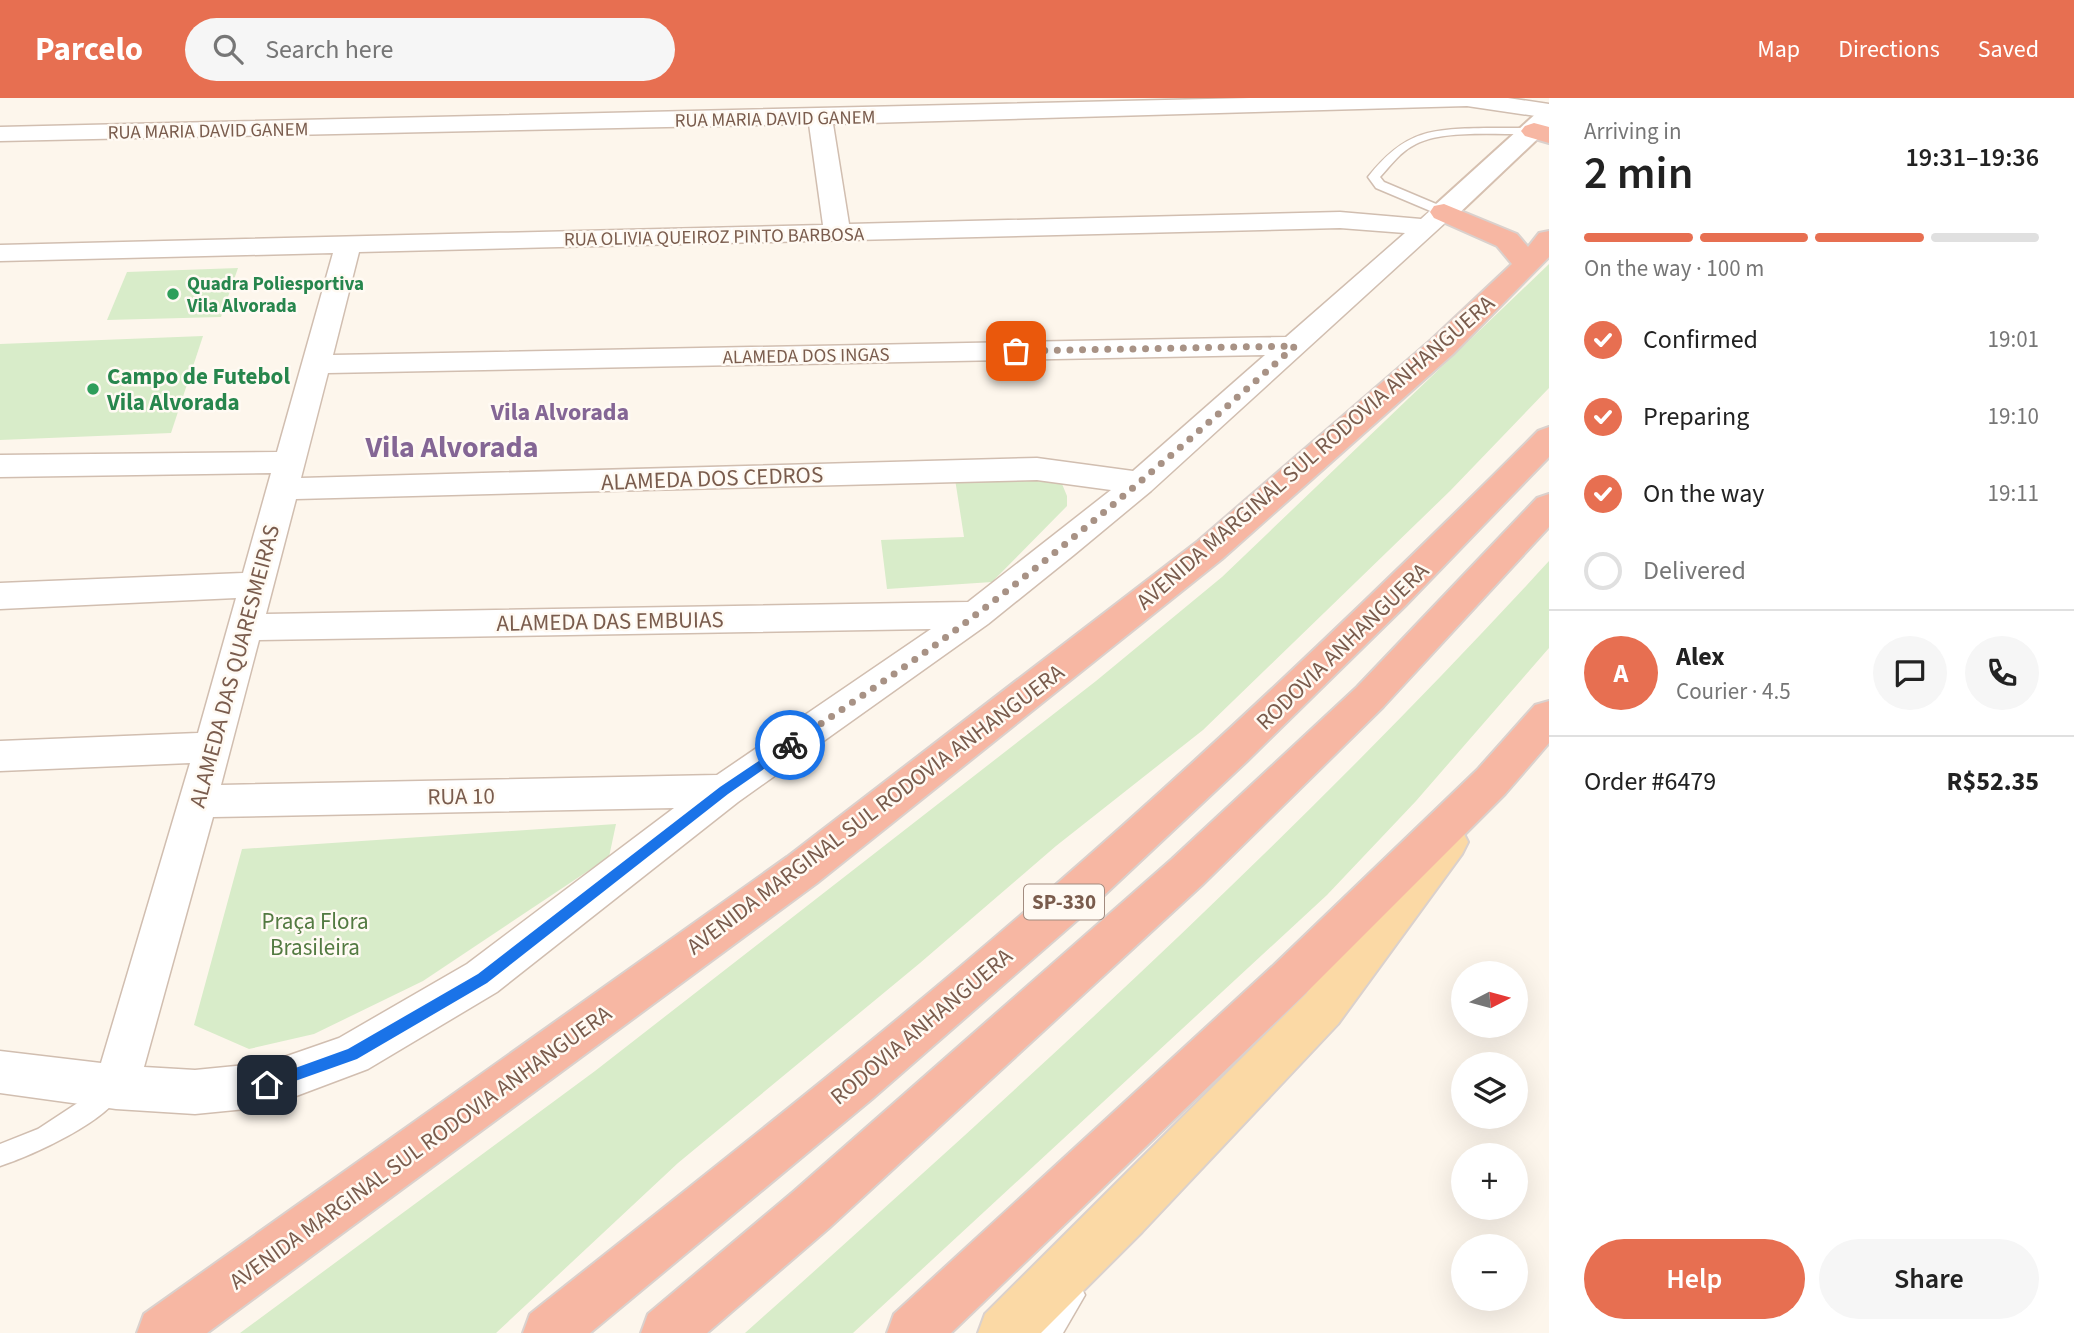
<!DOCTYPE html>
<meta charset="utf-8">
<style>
:root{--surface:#fff;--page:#f6f6f6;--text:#222;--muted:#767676;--line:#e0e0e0;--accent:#e76f51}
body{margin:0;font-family:"Source Sans 3",sans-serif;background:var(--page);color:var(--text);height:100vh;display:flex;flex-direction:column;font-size:26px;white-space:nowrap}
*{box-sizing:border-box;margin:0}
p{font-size:23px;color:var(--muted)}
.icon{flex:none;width:38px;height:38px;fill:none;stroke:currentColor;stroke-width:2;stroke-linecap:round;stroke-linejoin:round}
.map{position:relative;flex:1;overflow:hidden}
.drawer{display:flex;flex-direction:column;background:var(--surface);width:525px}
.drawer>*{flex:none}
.needle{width:46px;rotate:84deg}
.buttons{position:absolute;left:1451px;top:863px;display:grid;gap:14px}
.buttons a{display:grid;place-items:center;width:77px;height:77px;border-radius:50%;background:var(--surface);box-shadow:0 7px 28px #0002;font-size:35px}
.pin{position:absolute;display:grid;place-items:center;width:60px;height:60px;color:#fff;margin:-30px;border-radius:14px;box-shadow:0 4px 10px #0006}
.courier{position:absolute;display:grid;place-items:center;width:70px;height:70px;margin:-35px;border:5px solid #1a73e8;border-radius:50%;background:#fff;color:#222;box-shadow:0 2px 9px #0007}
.summary em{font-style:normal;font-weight:600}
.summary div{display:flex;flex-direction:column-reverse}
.summary{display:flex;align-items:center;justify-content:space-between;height:119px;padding:0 35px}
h1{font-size:46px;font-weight:600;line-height:52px}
.bar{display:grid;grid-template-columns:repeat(4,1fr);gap:10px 7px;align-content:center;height:84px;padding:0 35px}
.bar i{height:9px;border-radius:5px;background:var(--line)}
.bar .on{background:var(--accent)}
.bar p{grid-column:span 4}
.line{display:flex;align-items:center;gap:18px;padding:0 35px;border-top:2px solid var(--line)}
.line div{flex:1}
.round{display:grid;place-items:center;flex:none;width:74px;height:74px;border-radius:37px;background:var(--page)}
ol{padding:0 35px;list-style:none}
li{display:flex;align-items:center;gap:21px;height:77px}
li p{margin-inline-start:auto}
li .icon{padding:7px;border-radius:50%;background:var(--accent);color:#fff;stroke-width:4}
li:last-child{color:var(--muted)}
li i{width:38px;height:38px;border:4px solid var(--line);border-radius:50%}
.action{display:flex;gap:14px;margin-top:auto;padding:14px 35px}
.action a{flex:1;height:80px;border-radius:42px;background:var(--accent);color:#fff;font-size:28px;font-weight:600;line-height:80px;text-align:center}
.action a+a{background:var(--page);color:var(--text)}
header{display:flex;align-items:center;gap:42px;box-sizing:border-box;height:98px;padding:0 35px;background:var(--accent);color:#fff}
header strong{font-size:33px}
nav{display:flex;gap:38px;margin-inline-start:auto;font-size:24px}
.search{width:490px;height:63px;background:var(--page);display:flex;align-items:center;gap:18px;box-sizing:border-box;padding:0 24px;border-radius:38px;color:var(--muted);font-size:26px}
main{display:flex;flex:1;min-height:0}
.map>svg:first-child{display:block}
.green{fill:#d8ecc9}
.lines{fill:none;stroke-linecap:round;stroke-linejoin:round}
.lane-casing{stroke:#d1beb0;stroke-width:3}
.street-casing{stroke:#d1beb0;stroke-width:3}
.secondary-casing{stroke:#d6c0b0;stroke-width:4}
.primary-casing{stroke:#dad1cd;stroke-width:4}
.highway-casing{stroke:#dad1cd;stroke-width:4}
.lane{fill:#fff;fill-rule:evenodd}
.street{fill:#fff;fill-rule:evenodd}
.secondary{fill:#fff;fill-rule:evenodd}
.primary{fill:#fbd9a5;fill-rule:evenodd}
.highway{fill:#f7b7a3;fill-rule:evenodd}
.route{fill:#1a73e8}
.done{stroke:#a89285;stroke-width:7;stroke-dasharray:0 12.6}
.leisure-dot{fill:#2e9e5b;stroke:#fffaf3;stroke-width:2.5}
.labels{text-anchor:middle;stroke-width:5;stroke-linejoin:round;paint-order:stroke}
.far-street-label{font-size:19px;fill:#7a5c4d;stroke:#fffaf3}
.far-leisure-label{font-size:19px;font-weight:bold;fill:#27864d;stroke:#fffaf3;text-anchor:start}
.shield{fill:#fffaf3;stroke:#a28b7f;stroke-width:2}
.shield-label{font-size:21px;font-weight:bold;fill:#7a5c4d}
.leisure-label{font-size:23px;font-weight:bold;fill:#27864d;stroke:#fffaf3;text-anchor:start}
.street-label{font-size:23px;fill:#7a5c4d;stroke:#fffaf3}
.park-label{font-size:23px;fill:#537a41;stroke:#fffaf3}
.neighbourhood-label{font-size:24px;font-weight:bold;fill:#846695;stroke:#fffaf3}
.district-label{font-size:30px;font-weight:bold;fill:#846695;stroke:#fffaf3}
</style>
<header>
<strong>Parcelo</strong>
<div class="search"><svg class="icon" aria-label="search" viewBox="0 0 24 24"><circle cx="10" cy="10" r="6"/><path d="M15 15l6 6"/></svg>Search here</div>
<nav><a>Map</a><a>Directions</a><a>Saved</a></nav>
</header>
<main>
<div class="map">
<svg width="1549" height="1235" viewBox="0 0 1549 1235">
<rect width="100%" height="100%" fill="#fdf6ec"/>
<g class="green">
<path d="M1549,166V290L1450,393L1203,632L1056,748L920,865L678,1065L496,1235H240L595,973L1096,583L1222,479Z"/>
<path d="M238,170L221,219L107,222L127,174Z"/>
<path d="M203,238L171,335L0,342V246Z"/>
<path d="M955,381H1060L1067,398V408L992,484L887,491L881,442L964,439Z"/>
<path d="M1549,463V550L1416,703L1327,797L853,1235H745C1022,988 1298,737 1549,463Z"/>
<path d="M616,726L609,759L423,883L314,936L249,951L194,927L242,751Z"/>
</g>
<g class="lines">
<defs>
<g id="lane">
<path d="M1489,30H1534L1540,33L1534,36C1501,37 1444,31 1416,46C1401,53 1391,67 1380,79L1384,84L1448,111V117H1440L1376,90L1368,79C1406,31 1432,31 1489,30Z"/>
<path d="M111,983L119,986L122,993C109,1023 31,1058 0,1068V1046L38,1031Z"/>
<path d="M1073,1185L1081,1189L1085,1197L1063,1235H1037L1065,1189Z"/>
</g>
<path id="street" d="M1250,0H1508L1549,6V20L1467,8L833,26L849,126L1340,114L1421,121C1432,111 1438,105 1453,109L1457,114L1151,393L1075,456L988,526L738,704L497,894L368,971L267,1009L195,1016L116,1011L0,995V953L101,965L190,665L0,673V643L198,635L236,500L0,511V485L243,475L271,375L0,379V357L277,354L333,155L0,163V147L823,127L809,26L0,43V29ZM1340,130L1405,135L1286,239L333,257L359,154ZM1265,257L1133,373L1037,360L301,380L328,275ZM1037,382L1111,392L968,504L266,516L296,401ZM931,531L717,677L221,687L259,542ZM674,710L467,866L339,940L267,965L195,972L144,969L213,719Z"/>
<path id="secondary" d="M1549,10V30L1454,120L1444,122L1434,120L1430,114L1434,108L1540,12Z"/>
<path id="primary" d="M1447,726L1462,732L1468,744L1462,756L1338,926L1142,1134L1041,1235H978L985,1216L1306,896L1432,732Z"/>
<g id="highway">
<path d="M1534,25L1549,29V45L1525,38L1521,33L1525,28Z"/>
<path d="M1444,106L1517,136L1528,149L1539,135L1549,133V159L1453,256L1222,461L817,785L207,1235H137L144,1216L787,759L1198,443L1431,242L1512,166L1497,148L1434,120L1430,114L1434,108Z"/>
<path d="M1549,329V359L1405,508L1246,664L1083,817L872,1001L590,1235H523L530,1216C706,1076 883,938 1052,790C1220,644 1381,490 1538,333Z"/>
<path d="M1549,396V429L1383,609L1202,787L829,1130L707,1235H641L648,1216L793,1094L1172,761L1357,589L1537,400Z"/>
<path d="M1549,603V645L1505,696L1306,895L951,1235H887L894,1216L1274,867L1477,672L1535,607Z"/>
</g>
</defs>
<use href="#lane" class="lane-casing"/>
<use href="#street" class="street-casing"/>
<use href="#secondary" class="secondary-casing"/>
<use href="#primary" class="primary-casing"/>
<use href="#highway" class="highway-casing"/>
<use href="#lane" class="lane"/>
<use href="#street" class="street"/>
<use href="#secondary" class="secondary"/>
<use href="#primary" class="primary"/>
<use href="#highway" class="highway"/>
</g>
<path class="route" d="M790,642L794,643V650L728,696L487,885L357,961L267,993L262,991V982L348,951L478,876L720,689Z"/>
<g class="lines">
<path class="done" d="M790,647C853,603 918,562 978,515C1088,431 1192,340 1295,248L1016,253"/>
</g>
<g class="leisure-dot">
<circle cx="173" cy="196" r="7"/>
<circle cx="93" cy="291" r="7"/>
</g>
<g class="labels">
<g class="far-street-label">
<text transform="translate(775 20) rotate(-1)" y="7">RUA MARIA DAVID GANEM</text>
<text transform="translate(208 32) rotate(-1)" y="7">RUA MARIA DAVID GANEM</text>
<text transform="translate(714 138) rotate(-1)" y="7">RUA OLIVIA QUEIROZ PINTO BARBOSA</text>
<text transform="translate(806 257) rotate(-1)" y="7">ALAMEDA DOS INGAS</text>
</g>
<g class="far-leisure-label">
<text x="187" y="192">Quadra Poliesportiva<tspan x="187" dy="22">Vila Alvorada</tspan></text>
</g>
<rect class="shield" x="1024" y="786.5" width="80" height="35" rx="5"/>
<g class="shield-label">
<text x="1064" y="811">SP-330</text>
</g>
<g class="leisure-label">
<text x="107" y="286">Campo de Futebol<tspan x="107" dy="26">Vila Alvorada</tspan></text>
</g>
<g class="street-label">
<text transform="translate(1315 354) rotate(-41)" y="8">AVENIDA MARGINAL SUL RODOVIA ANHANGUERA</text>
<text transform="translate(712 380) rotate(-2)" y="8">ALAMEDA DOS CEDROS</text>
<text transform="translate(610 523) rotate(-1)" y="8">ALAMEDA DAS EMBUIAS</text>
<text transform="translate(1342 548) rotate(-44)" y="8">RODOVIA ANHANGUERA</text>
<text transform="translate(234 568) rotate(-75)" y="8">ALAMEDA DAS QUARESMEIRAS</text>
<text transform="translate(461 698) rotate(-1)" y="8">RUA 10</text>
<text transform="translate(875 711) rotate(-37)" y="8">AVENIDA MARGINAL SUL RODOVIA ANHANGUERA</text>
<text transform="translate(921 928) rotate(-40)" y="8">RODOVIA ANHANGUERA</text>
<text transform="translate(420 1049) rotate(-36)" y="8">AVENIDA MARGINAL SUL RODOVIA ANHANGUERA</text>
</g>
<g class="park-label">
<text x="315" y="831">Praça Flora<tspan x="315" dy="26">Brasileira</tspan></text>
</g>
<g class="neighbourhood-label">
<text x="560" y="322">Vila Alvorada</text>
</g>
<g class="district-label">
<text x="452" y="359">Vila Alvorada</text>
</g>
</g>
</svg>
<div class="buttons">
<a><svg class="needle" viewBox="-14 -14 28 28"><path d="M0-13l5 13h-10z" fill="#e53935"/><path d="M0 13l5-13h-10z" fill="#767676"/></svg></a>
<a><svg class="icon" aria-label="layers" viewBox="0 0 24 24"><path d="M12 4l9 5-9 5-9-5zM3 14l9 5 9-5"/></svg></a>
<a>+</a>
<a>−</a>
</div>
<div class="pin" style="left:1016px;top:253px;background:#ea580c"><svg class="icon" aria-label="bag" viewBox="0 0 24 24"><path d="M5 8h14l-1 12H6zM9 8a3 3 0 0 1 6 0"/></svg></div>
<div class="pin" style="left:267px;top:987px;background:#1f2937"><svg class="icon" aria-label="home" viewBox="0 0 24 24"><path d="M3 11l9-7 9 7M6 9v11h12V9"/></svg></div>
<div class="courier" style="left:790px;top:647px"><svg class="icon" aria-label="bike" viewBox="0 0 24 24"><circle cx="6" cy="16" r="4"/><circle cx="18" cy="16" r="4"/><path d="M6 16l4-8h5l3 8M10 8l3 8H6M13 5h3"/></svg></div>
</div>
<section class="drawer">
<div class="summary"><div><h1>2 min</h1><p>Arriving in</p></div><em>19:31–19:36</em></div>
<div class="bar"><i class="on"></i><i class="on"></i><i class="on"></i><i></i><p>On the way · 100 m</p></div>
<ol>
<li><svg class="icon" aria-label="check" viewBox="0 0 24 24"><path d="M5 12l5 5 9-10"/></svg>Confirmed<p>19:01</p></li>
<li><svg class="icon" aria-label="check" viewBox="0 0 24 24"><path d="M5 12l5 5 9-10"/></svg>Preparing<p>19:10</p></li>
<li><svg class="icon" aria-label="check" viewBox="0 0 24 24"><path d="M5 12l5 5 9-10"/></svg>On the way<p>19:11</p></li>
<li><i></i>Delivered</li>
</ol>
<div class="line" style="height:126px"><b class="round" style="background:var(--accent);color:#fff">A</b><div><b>Alex</b><p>Courier · 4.5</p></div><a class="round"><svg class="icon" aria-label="chat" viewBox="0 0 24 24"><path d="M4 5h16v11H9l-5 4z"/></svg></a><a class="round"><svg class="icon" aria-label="phone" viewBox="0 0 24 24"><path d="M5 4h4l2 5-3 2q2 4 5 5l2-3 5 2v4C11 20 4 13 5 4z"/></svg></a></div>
<div class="line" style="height:91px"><div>Order #6479</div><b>R$52.35</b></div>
<div class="action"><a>Help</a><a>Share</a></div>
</section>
</main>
